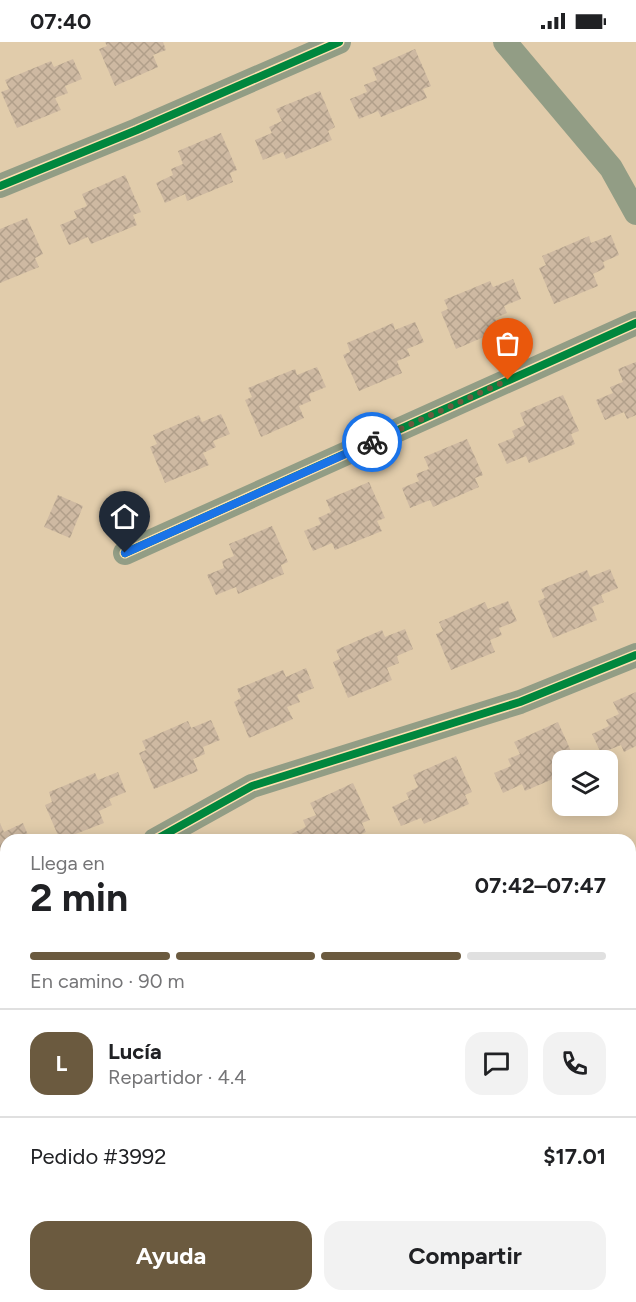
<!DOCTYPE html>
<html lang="es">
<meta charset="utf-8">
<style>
:root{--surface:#fff;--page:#f2f2f2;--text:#202124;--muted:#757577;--line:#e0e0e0;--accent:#6b5a3f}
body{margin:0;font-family:Figtree,sans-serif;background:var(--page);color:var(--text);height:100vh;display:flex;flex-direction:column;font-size:22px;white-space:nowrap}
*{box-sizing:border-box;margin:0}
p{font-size:20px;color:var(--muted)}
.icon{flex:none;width:33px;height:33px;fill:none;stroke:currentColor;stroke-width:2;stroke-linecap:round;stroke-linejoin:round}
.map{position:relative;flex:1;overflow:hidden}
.drawer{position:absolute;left:0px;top:792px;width:636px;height:468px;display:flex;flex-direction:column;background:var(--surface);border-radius:18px 18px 0 0;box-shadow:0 3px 15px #0003}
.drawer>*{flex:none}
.buttons{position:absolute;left:552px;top:708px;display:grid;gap:12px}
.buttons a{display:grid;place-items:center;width:66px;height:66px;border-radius:12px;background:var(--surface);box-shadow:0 3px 15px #0003;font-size:30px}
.pin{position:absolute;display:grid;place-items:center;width:51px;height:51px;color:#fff;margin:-62px -26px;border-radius:50% 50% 50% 0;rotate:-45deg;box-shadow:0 0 6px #0007}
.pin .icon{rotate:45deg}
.courier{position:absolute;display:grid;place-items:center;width:60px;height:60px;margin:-30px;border:4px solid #1a73e8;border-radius:50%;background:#fff;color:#222;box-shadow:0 2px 8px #0007}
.head em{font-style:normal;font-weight:700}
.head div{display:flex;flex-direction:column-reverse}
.head{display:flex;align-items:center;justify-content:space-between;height:102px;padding:0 30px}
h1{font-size:39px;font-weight:700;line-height:45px}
.bar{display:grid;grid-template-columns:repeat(4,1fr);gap:9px 6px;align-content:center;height:72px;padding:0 30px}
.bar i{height:8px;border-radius:4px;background:var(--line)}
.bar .active{background:var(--accent)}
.bar p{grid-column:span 4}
.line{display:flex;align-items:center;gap:15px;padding:0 30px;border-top:2px solid var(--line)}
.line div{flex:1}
.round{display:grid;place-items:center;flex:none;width:63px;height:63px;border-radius:18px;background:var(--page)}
.cta{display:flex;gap:12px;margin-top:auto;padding:12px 30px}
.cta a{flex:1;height:69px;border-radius:18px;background:var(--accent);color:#fff;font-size:24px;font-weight:700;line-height:69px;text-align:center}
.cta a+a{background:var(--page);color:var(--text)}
.status{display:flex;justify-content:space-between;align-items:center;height:42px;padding:0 30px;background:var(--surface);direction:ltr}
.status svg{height:16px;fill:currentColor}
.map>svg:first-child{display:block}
.forest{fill:url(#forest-firs)}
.building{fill:url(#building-cross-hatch)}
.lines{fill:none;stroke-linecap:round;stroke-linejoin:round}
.street{stroke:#929d85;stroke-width:24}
.cycleway-casing{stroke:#ffe0b0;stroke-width:11}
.cycleway{stroke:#00873e;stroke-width:8}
.done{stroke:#6b5a3f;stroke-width:6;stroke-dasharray:0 10.8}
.route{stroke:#1a73e8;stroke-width:8}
</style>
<div class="status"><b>07:40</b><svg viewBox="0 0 49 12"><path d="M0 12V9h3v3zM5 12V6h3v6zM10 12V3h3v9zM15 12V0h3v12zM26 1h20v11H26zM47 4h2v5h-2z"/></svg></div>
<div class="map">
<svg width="636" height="1260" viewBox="0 0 636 1260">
<defs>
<pattern id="forest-firs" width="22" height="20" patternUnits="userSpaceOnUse" patternTransform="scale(1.5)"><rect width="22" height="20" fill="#e3c087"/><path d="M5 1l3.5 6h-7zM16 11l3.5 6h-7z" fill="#c3a573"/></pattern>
<pattern id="building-cross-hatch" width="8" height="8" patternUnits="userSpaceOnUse" patternTransform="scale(1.5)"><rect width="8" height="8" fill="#ceb9a2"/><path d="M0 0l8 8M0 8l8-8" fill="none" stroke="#b19f8a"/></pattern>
</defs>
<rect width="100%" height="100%" fill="#e1ccab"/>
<path class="forest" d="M630,815L636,818V1260H0V1109L6,1107V1254H630Z"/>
<g class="building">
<path d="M105,0H163L166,8L153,13L158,25L115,44L99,7L107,4Z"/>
<path d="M415,7L431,44L423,47L427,56L381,75L378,69L359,77L350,57L367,50L364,43L377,38L372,26Z"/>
<path d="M73,17L82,37L65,44L68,51L55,56L61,68L17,86L1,50L9,47L5,38L51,19L54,25Z"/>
<path d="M320,49L335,85L328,89L332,98L286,117L283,110L263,118L255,98L272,91L269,85L282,79L276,67Z"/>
<path d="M221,91L237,128L230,131L233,140L187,159L185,152L165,161L156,141L173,133L171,127L183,122L178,109Z"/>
<path d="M125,133L141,170L133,173L137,183L91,202L88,195L69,203L60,183L77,176L74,169L87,164L82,152Z"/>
<path d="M27,176L43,212L35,216L39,225L0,241V187Z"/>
<path d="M611,193L619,213L603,220L605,226L593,232L598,244L554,262L539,226L546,223L542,214L589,194L591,201Z"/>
<path d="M513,237L521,257L504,264L507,271L495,276L500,288L456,307L441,270L448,267L444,258L490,239L493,245Z"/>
<path d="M415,280L424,300L407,307L410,314L397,319L402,331L359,349L343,313L350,310L347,301L393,281L395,288Z"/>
<path d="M636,320V373L627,377L624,370L605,378L596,358L613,351L610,345L623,340L618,327Z"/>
<path d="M317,325L326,345L309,352L311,359L299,364L304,376L261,395L245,358L252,355L248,346L295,327L297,333Z"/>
<path d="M563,353L579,389L571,392L575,402L529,421L526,414L507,422L498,402L515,395L512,389L525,383L520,371Z"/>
<path d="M221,372L230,392L213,399L216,405L203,411L209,423L165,441L150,405L157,402L153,393L199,373L202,380Z"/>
<path d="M467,397L483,433L475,436L479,445L433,465L430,458L410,466L402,446L419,439L416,432L429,427L424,415Z"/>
<path d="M369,440L385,476L377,479L382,489L335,508L332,501L313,509L304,489L321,482L318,476L331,470L326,458Z"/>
<path d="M58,453L83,464L70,496L44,485Z"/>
<path d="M272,484L288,520L281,523L284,532L238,552L236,545L216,553L207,533L224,526L222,519L234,514L229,502Z"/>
<path d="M610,527L618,546L601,553L604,560L592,565L597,578L553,596L538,559L545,556L541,547L587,528L590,535Z"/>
<path d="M508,559L517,579L499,586L502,593L490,598L495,610L451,628L436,592L443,589L439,580L485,560L488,567Z"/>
<path d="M405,587L413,607L397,614L399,621L387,626L392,638L348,656L333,620L340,617L336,608L382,588L385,595Z"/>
<path d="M306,626L314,646L297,653L300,660L287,665L293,677L249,696L234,660L241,656L237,647L283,628L286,635Z"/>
<path d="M636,650V704L624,710L621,703L601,711L592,692L609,684L606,678L619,672L613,660Z"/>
<path d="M211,678L220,698L203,705L205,712L193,717L198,729L154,747L139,711L146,708L142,699L188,679L191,686Z"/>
<path d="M558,680L574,716L562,718V733L525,749L522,742L503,751L494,731L511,724L508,717L520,712L514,700Z"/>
<path d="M456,714L472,750L465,753L469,762L424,782L421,776L401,784L392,765L409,757L406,751L418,745L413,733Z"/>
<path d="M118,730L126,750L109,757L112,763L99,769L104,781L60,798L45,763L52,760L49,750L95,731L98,738Z"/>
<path d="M353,741L370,778L362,781L366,790L349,798H292L289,793L306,785L303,778L316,773L310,761Z"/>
<path d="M0,781L4,790L23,781L30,798H6V834L0,837Z"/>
</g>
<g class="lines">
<g class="street">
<path d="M505,0L611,126L636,171"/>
<path d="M0,144L137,88L339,0"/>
<path d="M125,511L636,281"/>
<path d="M155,798L252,744L520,660L636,613"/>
<path d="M0,891L6,888"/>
</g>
<defs>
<g id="cycleway">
<path d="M0,144L137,88L339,0"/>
<path d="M125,511L636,281"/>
<path d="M155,798L252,744L520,660L636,613"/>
</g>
</defs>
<use href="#cycleway" class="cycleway-casing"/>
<use href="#cycleway" class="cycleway"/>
</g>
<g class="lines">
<path class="done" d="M372,400L508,338"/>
<path class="route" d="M125,511L372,400"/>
</g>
</svg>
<div class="buttons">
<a><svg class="icon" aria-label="layers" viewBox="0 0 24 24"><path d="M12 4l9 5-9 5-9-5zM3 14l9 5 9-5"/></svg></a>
</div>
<div class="pin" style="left:508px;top:338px;background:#ea580c"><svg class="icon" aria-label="bag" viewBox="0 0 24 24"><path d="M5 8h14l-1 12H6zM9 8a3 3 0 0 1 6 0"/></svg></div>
<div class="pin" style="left:125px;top:511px;background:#1f2937"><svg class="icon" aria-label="home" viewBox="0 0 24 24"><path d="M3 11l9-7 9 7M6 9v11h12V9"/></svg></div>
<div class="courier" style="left:372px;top:400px"><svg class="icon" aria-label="bike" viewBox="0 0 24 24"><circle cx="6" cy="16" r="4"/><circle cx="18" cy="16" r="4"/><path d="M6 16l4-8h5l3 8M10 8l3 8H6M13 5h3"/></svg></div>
<section class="drawer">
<div class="head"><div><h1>2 min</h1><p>Llega en</p></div><em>07:42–07:47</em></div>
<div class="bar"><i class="active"></i><i class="active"></i><i class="active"></i><i></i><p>En camino · 90 m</p></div>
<div class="line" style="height:108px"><b class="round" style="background:var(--accent);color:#fff">L</b><div><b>Lucía</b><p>Repartidor · 4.4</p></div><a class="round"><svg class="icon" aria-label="chat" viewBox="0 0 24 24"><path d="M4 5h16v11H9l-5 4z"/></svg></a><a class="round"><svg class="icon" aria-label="phone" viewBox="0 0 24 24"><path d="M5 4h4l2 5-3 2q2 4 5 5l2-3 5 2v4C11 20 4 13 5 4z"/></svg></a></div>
<div class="line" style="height:78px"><div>Pedido #3992</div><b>$17.01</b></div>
<div class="cta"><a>Ayuda</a><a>Compartir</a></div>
</section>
</div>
